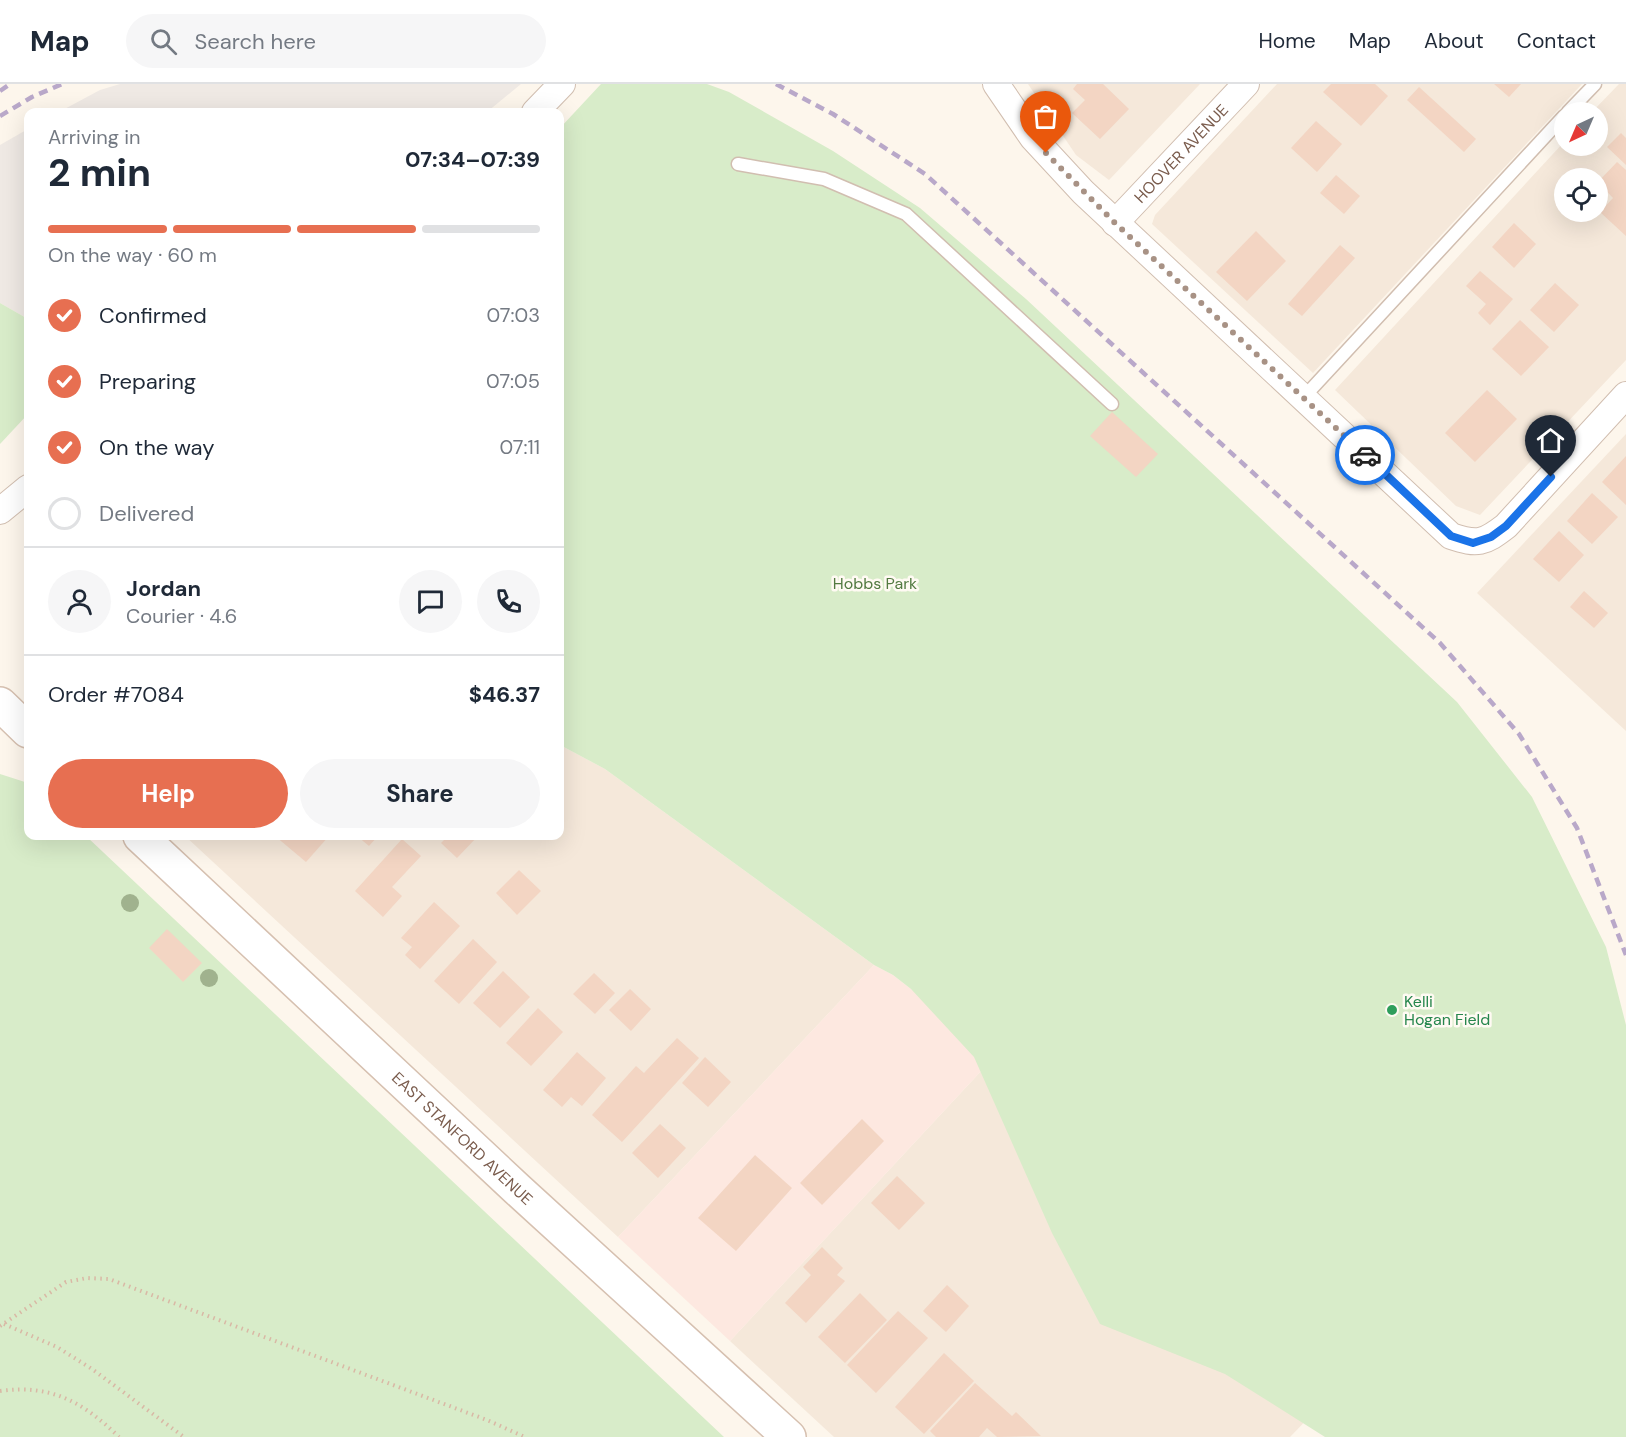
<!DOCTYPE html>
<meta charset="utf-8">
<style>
:root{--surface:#fff;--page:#f6f6f7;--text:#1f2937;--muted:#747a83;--line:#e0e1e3;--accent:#e76f51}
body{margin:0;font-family:"DM Sans",sans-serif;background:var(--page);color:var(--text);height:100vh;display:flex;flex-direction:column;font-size:22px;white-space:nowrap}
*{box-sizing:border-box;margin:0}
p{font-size:20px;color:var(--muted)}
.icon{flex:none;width:33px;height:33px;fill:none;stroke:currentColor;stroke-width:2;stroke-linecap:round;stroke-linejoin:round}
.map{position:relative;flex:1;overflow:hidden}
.details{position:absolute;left:24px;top:24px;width:540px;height:732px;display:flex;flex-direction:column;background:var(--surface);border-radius:12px;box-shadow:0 6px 24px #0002}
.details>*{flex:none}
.needle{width:39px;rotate:224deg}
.controls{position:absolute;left:1554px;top:18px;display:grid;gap:12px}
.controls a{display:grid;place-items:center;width:54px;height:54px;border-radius:50%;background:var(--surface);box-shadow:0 6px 24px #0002;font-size:30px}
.pin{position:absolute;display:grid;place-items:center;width:51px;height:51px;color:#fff;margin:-62px -26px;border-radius:50% 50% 50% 0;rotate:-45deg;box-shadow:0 0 6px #0007}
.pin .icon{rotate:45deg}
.courier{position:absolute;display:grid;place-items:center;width:60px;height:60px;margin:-30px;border:4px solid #1a73e8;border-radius:50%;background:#fff;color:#222;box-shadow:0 2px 8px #0007}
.headline em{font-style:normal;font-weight:700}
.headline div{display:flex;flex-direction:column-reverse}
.headline{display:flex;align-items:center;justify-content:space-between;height:102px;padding:0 24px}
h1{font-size:39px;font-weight:700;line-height:45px}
.bar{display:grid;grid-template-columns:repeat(4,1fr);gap:9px 6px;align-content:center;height:72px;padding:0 24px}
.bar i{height:8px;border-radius:4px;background:var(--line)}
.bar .current{background:var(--accent)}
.bar p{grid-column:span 4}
.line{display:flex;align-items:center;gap:15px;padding:0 24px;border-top:2px solid var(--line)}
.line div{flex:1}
.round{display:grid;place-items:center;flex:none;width:63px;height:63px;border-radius:32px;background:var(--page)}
ol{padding:0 24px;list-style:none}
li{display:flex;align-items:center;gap:18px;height:66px}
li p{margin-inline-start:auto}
li .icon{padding:6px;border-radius:50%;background:var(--accent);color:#fff;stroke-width:4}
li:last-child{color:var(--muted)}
li i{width:33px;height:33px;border:3px solid var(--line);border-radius:50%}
.action{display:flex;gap:12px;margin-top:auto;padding:12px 24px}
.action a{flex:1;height:69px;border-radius:36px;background:var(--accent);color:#fff;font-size:24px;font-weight:700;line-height:69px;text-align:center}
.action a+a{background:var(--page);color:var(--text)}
header{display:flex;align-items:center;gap:36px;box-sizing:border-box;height:84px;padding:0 30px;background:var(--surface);border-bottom:2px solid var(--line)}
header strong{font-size:28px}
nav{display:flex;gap:33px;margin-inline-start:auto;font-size:21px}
.search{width:420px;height:54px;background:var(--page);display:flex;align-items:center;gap:15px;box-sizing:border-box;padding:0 21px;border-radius:33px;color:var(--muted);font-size:22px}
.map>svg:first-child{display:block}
.residential{fill:#f5e8da;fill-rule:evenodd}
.commercial{fill:#fde8e0}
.industrial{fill:#efe9e4}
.green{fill:#d8ecc9}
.building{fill:#f3d5c3}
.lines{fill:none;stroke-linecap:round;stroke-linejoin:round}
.lane-casing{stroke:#d1beb0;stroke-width:15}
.street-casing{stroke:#d1beb0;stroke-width:28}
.secondary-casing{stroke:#d6c0b0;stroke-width:36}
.path{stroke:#d9b8a5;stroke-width:4;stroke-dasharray:1.5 4.5;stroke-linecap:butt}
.lane{stroke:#fff;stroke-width:12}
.street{stroke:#fff;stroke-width:26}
.secondary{stroke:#fff;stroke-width:33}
.rail{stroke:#b9a8c9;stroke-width:4.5;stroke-dasharray:9 6;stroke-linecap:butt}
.tree{fill:#a0b28e}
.done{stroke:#a89285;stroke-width:6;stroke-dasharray:0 10.8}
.route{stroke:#1a73e8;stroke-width:8}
.leisure-dot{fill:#2e9e5b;stroke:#fffaf3;stroke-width:2}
.labels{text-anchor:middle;stroke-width:5;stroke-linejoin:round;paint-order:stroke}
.street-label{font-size:16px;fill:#7a5c4d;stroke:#fffaf3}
.park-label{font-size:16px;fill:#537a41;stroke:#fffaf3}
.leisure-label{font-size:16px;fill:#27864d;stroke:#fffaf3;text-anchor:start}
</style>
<header>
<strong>Map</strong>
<div class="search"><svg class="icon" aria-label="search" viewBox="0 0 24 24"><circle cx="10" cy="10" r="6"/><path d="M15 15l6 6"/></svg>Search here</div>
<nav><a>Home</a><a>Map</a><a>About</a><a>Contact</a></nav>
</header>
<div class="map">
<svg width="1626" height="1353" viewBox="0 0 1626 1353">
<rect width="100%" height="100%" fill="#fdf6ec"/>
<g class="residential">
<path d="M1028,0H1200L1109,96L1076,71Z"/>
<path d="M1277,0H1582L1313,289L1152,140L1155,131Z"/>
<path d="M1619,0H1626V276L1480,431L1456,422L1335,306L1564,58V62H1598V28H1592ZM1564,94H1598V128H1564Z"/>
<path d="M1626,350V647L1477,509Z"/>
<path d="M560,661L605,685L874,881L618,1153L185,752H560Z"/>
<path d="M996,971L1350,1291L1290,1353H834L730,1257Z"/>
</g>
<path class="commercial" d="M874,881L893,891L996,971L730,1257L618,1153Z"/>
<g class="industrial">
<path d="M120,0H521L487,28H59L100,6Z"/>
<path d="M28,45V235L0,219V61Z"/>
</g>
<g class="green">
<path d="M601,0H707L729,8L833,67L920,124L1026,215L1457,618L1532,713L1606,863L1626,941V1353H1325L1225,1290L1100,1240L1052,1149L974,973L911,905L893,891L874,881L605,685L560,661V44Z"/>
<path d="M0,219L28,235V330L0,360Z"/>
<path d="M0,690L28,699V752H86L724,1353H0Z"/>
</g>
<g class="building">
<path d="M1077,0H1103L1129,25L1100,55L1072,29L1085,16L1073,5Z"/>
<path d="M1331,0H1375L1388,12L1361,42L1323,8Z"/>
<path d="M1494,0H1521L1509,13Z"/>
<path d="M1419,3L1476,55L1464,68L1407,16Z"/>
<path d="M1316,37L1342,60L1317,88L1291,64Z"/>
<path d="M1621,49L1626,54V81L1607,63Z"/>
<path d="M1617,78L1626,86V152L1600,128L1613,114L1598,98Z"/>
<path d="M1336,91L1360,112L1344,130L1320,109Z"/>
<path d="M1514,139L1536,160L1514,184L1492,163Z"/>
<path d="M1256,147L1286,177L1247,217L1216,188Z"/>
<path d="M1340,161L1355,174L1302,232L1288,220Z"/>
<path d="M1480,187L1513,215L1490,241L1478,229L1486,220L1466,202Z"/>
<path d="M1555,199L1579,221L1554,248L1530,226Z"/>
<path d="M1520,236L1549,263L1521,292L1492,265Z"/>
<path d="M1487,306L1517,335L1475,378L1445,349Z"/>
<path d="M1112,328L1158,370L1136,393L1090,352Z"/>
<path d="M1626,372V421L1602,398Z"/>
<path d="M1592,409L1618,433L1592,460L1567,437Z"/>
<path d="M1559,447L1584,471L1559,498L1533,475Z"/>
<path d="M1584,507L1608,529L1594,544L1570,523Z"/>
<path d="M275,752H329L306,778Z"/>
<path d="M357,752H378L369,762Z"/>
<path d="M448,752H478L457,774L441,759Z"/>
<path d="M402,755L421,772L392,803L402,812L383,833L355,807Z"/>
<path d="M519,786L541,807L517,831L496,809Z"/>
<path d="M434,818L460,842L420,885L405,871L412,863L401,854Z"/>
<path d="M167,845L202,879L183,898L149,864Z"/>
<path d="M473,855L497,878L459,920L434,897Z"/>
<path d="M503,887L530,913L500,944L473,919Z"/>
<path d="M594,889L615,909L595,930L573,910Z"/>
<path d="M630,905L651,925L631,947L609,926Z"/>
<path d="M538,924L563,948L531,982L506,959Z"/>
<path d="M677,954L699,974L622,1058L592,1031L636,982L644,989Z"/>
<path d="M577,968L606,994L582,1022L571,1013L562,1023L543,1006Z"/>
<path d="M705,973L731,998L708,1023L682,999Z"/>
<path d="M862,1035L884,1057L822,1121L800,1099Z"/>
<path d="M660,1040L686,1064L658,1094L632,1069Z"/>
<path d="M755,1071L792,1104L736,1167L698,1134Z"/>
<path d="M897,1092L925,1119L899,1146L871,1119Z"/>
<path d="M822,1163L843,1184L837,1191L845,1197L806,1239L785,1219L811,1191L803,1183Z"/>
<path d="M947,1201L969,1222L946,1248L923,1227Z"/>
<path d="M860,1209L887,1236L845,1279L818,1253Z"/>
<path d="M898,1227L928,1254L876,1309L847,1281Z"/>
<path d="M944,1269L974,1297L924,1350L895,1323Z"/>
<path d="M975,1299L1012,1332L1016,1328L1041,1352L997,1353L987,1344L979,1353H936L930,1347Z"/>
</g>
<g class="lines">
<defs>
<g id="lane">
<path d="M1568,28L1595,0"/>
<path d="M738,80L824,95L906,130L1112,320"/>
<path d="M1304,313L1564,32"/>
</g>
<g id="street">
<path d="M996,0L1033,54L1083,108L1451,452C1478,461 1484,459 1506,442L1626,311"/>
<path d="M535,28L562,0"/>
<path id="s1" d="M1115,139L1246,0"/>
<path d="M0,427L28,404"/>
</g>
<g id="secondary">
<path d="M0,620L28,647"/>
<path id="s2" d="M140,752L517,1105L789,1353"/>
</g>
</defs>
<use href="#lane" class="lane-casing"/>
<use href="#street" class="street-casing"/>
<use href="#secondary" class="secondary-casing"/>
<g class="path">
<path d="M4,1240L57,1263L92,1285L184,1353"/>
<path d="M0,1242L66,1198L87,1194L109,1195L487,1336L525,1353"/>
<path d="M0,1307C51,1300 83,1318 119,1353"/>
</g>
<use href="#lane" class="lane"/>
<use href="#street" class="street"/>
<use href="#secondary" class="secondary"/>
<g class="rail">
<path d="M776,0L833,30L925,90L1440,559L1519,650L1577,744L1626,871"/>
<path d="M0,7L10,0"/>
<path d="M0,32L32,13L62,0"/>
</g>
</g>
<g class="tree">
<circle cx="130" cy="819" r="9"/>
<circle cx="209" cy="894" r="9"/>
</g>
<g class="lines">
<path class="done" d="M1046,69L1115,139L1365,371"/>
<path class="route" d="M1365,371L1451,452L1473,459L1491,453L1506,442L1551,393"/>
</g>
<circle class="leisure-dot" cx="1392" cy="926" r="6"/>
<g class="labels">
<g class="street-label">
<text dy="6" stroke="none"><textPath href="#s1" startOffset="96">HOOVER AVENUE</textPath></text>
<text dy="6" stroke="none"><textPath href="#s2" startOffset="442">EAST STANFORD AVENUE</textPath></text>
</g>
<g class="park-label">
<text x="875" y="505">Hobbs Park</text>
</g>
<g class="leisure-label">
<text x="1404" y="923">Kelli<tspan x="1404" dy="18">Hogan Field</tspan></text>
</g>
</g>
</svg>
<div class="controls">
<a><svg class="needle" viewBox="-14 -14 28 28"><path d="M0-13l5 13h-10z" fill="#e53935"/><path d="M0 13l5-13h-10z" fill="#747a83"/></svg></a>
<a><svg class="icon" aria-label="locate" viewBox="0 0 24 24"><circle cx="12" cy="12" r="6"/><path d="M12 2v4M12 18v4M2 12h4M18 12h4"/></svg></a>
</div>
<div class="pin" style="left:1046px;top:69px;background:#ea580c"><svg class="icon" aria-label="bag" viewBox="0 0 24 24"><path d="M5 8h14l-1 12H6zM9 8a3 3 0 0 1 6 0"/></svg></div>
<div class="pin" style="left:1551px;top:393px;background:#1f2937"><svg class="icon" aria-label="home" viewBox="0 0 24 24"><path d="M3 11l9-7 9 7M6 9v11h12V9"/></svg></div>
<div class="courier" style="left:1365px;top:371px"><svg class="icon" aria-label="car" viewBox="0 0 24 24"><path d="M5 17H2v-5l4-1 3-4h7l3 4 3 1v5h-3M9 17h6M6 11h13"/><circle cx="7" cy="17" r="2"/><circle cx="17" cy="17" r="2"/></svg></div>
<section class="details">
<div class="headline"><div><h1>2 min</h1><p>Arriving in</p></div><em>07:34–07:39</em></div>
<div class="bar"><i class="current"></i><i class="current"></i><i class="current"></i><i></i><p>On the way · 60 m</p></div>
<ol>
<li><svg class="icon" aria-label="check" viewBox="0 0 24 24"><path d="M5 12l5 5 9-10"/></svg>Confirmed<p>07:03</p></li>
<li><svg class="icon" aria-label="check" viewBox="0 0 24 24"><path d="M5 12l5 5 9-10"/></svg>Preparing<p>07:05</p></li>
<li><svg class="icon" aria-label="check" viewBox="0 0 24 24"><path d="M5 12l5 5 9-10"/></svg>On the way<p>07:11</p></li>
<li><i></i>Delivered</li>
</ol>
<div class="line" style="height:108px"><a class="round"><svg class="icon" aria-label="person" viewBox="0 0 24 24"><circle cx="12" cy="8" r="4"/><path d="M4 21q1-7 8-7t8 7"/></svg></a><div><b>Jordan</b><p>Courier · 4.6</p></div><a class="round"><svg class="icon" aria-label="chat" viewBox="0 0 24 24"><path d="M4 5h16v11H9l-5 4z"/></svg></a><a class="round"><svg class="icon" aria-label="phone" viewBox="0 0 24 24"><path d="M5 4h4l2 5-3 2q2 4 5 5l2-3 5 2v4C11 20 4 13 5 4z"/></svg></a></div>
<div class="line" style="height:78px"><div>Order #7084</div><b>$46.37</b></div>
<div class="action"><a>Help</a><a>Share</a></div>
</section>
</div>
